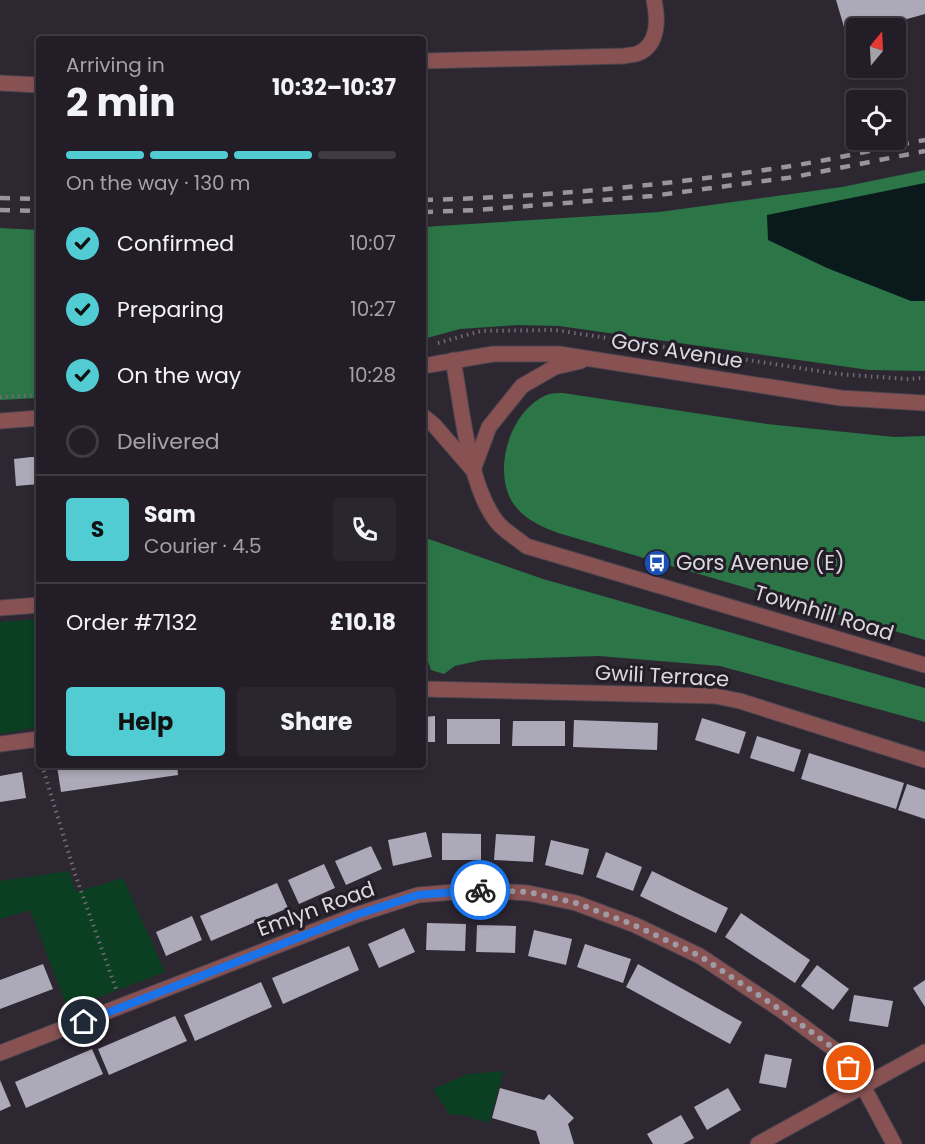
<!DOCTYPE html>
<meta charset="utf-8">
<style>
:root{--surface:#221d26;--page:#2a262e;--text:#f1f3f6;--muted:#a2a2a7;--line:#3f3b43;--accent:#51ccd3}
body{margin:0;font-family:Poppins,sans-serif;background:var(--page);color:var(--text);height:100vh;display:flex;flex-direction:column;font-size:22px;white-space:nowrap}
*{box-sizing:border-box;margin:0}
p{font-size:20px;color:var(--muted)}
.icon{flex:none;width:33px;height:33px;fill:none;stroke:currentColor;stroke-width:2;stroke-linecap:round;stroke-linejoin:round}
.map{position:relative;flex:1;overflow:hidden}
.details{position:absolute;left:36px;top:36px;width:390px;height:732px;display:flex;flex-direction:column;background:var(--surface);border-radius:6px;box-shadow:0 3px 9px #0003,0 0 0 2px var(--line)}
.details>*{flex:none}
.needle{width:39px;rotate:18deg}
.fabs{position:absolute;left:846px;top:18px;display:grid;gap:12px}
.fabs a{display:grid;place-items:center;width:60px;height:60px;border-radius:6px;background:var(--surface);box-shadow:0 3px 9px #0003,0 0 0 2px var(--line);font-size:30px}
.pin{position:absolute;display:grid;place-items:center;width:51px;height:51px;color:#fff;margin:-26px;border:3px solid #fff;border-radius:50%;box-shadow:0 2px 6px #0007}
.courier{position:absolute;display:grid;place-items:center;width:60px;height:60px;margin:-30px;border:4px solid #1a73e8;border-radius:50%;background:#fff;color:#222;box-shadow:0 2px 8px #0007}
.overview em{font-style:normal;font-weight:700}
.overview div{display:flex;flex-direction:column-reverse}
.overview{display:flex;align-items:center;justify-content:space-between;height:102px;padding:0 30px}
h1{font-size:39px;font-weight:700;line-height:45px}
.bar{display:grid;grid-template-columns:repeat(4,1fr);gap:9px 6px;align-content:center;height:72px;padding:0 30px}
.bar i{height:8px;border-radius:4px;background:var(--line)}
.bar .current{background:var(--accent)}
.bar p{grid-column:span 4}
.line{display:flex;align-items:center;gap:15px;padding:0 30px;border-top:2px solid var(--line)}
.line div{flex:1}
.round{display:grid;place-items:center;flex:none;width:63px;height:63px;border-radius:6px;background:var(--page)}
ol{padding:0 30px;list-style:none}
li{display:flex;align-items:center;gap:18px;height:66px}
li p{margin-inline-start:auto}
li .icon{padding:6px;border-radius:50%;background:var(--accent);color:#111;stroke-width:4}
li:last-child{color:var(--muted)}
li i{width:33px;height:33px;border:3px solid var(--line);border-radius:50%}
.primary-button{display:flex;gap:12px;margin-top:auto;padding:12px 30px}
.primary-button a{flex:1;height:69px;border-radius:6px;background:var(--accent);color:#111;font-size:24px;font-weight:700;line-height:69px;text-align:center}
.primary-button a+a{background:var(--page);color:var(--text)}
.map>svg:first-child{display:block}
.green{fill:#0a3f21}
.forest{fill:#2b7547}
.water{fill:#0a191b}
.building{fill:#aca9b8}
.lines{fill:none;stroke-linecap:round;stroke-linejoin:round}
.minor-casing{stroke:#49434e;stroke-width:17}
.path{stroke:#706b75;stroke-width:4;stroke-dasharray:1.5 4.5;stroke-linecap:butt}
.minor{stroke:#885253;stroke-width:15}
.rail{stroke:#99949d;stroke-width:4.5;stroke-dasharray:10 10;stroke-linecap:butt}
.done{stroke:#9f9aa3;stroke-width:6;stroke-dasharray:0 10.8}
.route{stroke:#1a73e8;stroke-width:8}
.labels{text-anchor:middle;stroke-width:6;stroke-linejoin:round;paint-order:stroke}
.street-label{font-size:21px;fill:#dcd8e0;stroke:#231d28}
.poi-label{font-size:21px;fill:#dcd8e0;stroke:#231d28;text-anchor:start}
</style>
<div class="map">
<svg width="925" height="1144" viewBox="0 0 925 1144">
<rect width="100%" height="100%" fill="#2d2732"/>
<g class="green">
<path d="M39,619V727L0,734V622Z"/>
<path d="M69,871L76,892L123,878L165,972L68,1009L30,910L0,919V881Z"/>
<path d="M504,1071L489,1123L463,1115H450L433,1089L468,1074Z"/>
</g>
<g class="forest">
<path d="M925,170V371L869,370L559,326L517,325L460,329L423,339V227L659,212L842,187Z"/>
<path d="M0,228L39,230V398L0,400Z"/>
<path d="M563,393L767,424L894,437L925,436V640L558,533C542,527 526,520 515,506C490,473 510,408 549,394C554,393 559,393 563,393Z"/>
<path d="M423,537L543,579L925,688V722L720,666L599,656L482,660L455,666L444,674L431,670L423,647Z"/>
</g>
<path class="water" d="M925,183V301H911L827,268L768,240L767,215Z"/>
<g class="building">
<path d="M836,0H925V14L875,28H856V34L847,37Z"/>
<path d="M31,457H39V484L16,486L14,459Z"/>
<path d="M435,716V742H423V717Z"/>
<path d="M702,718L746,732L739,754L695,740Z"/>
<rect x="447" y="719" width="53" height="25"/>
<path d="M574,720L658,723L657,750L573,747Z"/>
<path d="M513,721H565V746H512Z"/>
<path d="M757,736L801,750L794,772L750,758Z"/>
<path d="M809,753L904,783L896,809L801,779Z"/>
<path d="M66,765H177L178,775L61,792L57,766Z"/>
<path d="M22,772L26,798L0,802V776Z"/>
<path d="M907,784L925,790V819L898,810Z"/>
<path d="M426,832L432,857L393,866L388,840Z"/>
<path d="M442,833L481,834V860H442Z"/>
<path d="M496,834L535,836L533,862L494,860Z"/>
<path d="M551,840L589,849L583,875L545,865Z"/>
<path d="M371,846L382,869L346,885L335,861Z"/>
<path d="M606,852L642,867L633,891L596,877Z"/>
<path d="M324,864L335,888L299,904L288,880Z"/>
<path d="M652,871L728,908L716,933L640,896Z"/>
<path d="M277,883L288,908L211,941L200,916Z"/>
<path d="M741,913L810,960L795,983L725,937Z"/>
<path d="M192,916L202,940L166,956L156,932Z"/>
<path d="M427,923L466,924L465,951L426,950Z"/>
<path d="M477,925L516,926L515,953L476,952Z"/>
<path d="M404,928L415,952L379,968L368,944Z"/>
<path d="M534,930L572,939L566,965L528,956Z"/>
<path d="M585,944L631,959L623,983L577,967Z"/>
<path d="M349,946L359,970L283,1004L272,978Z"/>
<path d="M43,964L53,989L0,1009V980Z"/>
<path d="M638,964L742,1022L730,1044L626,987Z"/>
<path d="M817,965L849,989L833,1010L801,986Z"/>
<path d="M925,980V1007L913,988Z"/>
<path d="M261,982L272,1007L195,1041L184,1015Z"/>
<path d="M854,995L893,1001L888,1027L849,1021Z"/>
<path d="M175,1016L187,1041L109,1075L98,1049Z"/>
<path d="M92,1049L103,1074L26,1108L15,1082Z"/>
<path d="M765,1054L792,1059L786,1088L759,1083Z"/>
<path d="M0,1080L11,1106L0,1111Z"/>
<path d="M500,1088L544,1100L549,1094L574,1118L568,1124L574,1144H540L536,1131L492,1118Z"/>
<path d="M728,1088L741,1110L707,1130L694,1107Z"/>
<path d="M681,1115L694,1138L683,1144H653L647,1134Z"/>
</g>
<g class="lines">
<defs>
<g id="minor">
<path d="M423,61L624,56C628,55 635,55 639,53C659,44 658,18 654,0"/>
<path d="M0,83L39,85"/>
<path d="M453,360C462,406 468,486 497,522C504,531 517,538 526,546L925,665"/>
<path d="M423,366L493,354H559L841,398L925,403"/>
<path d="M423,416L434,425L473,470L489,427L522,386L555,367L581,361"/>
<path d="M0,421L39,418"/>
<path d="M0,608L39,605"/>
<path d="M423,689L715,696L740,701L925,760"/>
<path d="M0,744L39,739"/>
<path d="M0,1053L356,915L418,895L479,890L528,893L576,903L635,925L700,956L781,1010L835,1050L863,1086L894,1144"/>
<path d="M758,1144L925,1052"/>
</g>
</defs>
<use href="#minor" class="minor-casing"/>
<g class="path">
<path d="M438,343L481,331L555,330L838,374L907,379L925,378"/>
<path d="M0,397L39,395"/>
<path d="M42,765L75,874L116,989"/>
</g>
<use href="#minor" class="minor"/>
<g class="rail">
<path d="M0,198L39,199"/>
<path d="M423,200C546,197 669,185 791,166C836,159 880,148 925,140"/>
<path d="M0,210L39,211"/>
<path d="M423,212L478,210L652,196L794,177L925,151"/>
</g>
</g>
<g class="lines">
<path class="done" d="M480,890L528,892L576,903L634,925L683,948L700,956L781,1010L836,1050L849,1068"/>
<path class="route" d="M84,1022L356,915L418,895L480,890"/>
</g>
<defs>
<symbol id="bus-disc" viewBox="-11 -11 22 22"><circle r="9.5" fill="#1a4fb4" stroke="#231d28"/><path d="M-5-6H5V4H4V6H2V4H-2V6H-4V4H-5ZM-3.5-4V0h7V-4ZM-3.5 1.2v1.5H-2V1.2ZM2 1.2v1.5H3.5V1.2Z" fill="#fff"/></symbol>
</defs>
<g fill-rule="evenodd">
<use href="#bus-disc" x="642" y="548" width="30" height="30"/>
</g>
<g class="labels">
<g class="street-label">
<text transform="translate(677 351) rotate(9)" y="7">Gors Avenue</text>
<text transform="translate(824 613) rotate(17)" y="7">Townhill Road</text>
<text transform="translate(662 676) rotate(3)" y="7">Gwili Terrace</text>
<text transform="translate(316 909) rotate(-20)" y="7">Emlyn Road</text>
</g>
<g class="poi-label">
<text x="676" y="570">Gors Avenue (E)</text>
</g>
</g>
</svg>
<div class="fabs">
<a><svg class="needle" viewBox="-14 -14 28 28"><path d="M0-13l5 13h-10z" fill="#e53935"/><path d="M0 13l5-13h-10z" fill="#a2a2a7"/></svg></a>
<a><svg class="icon" aria-label="locate" viewBox="0 0 24 24"><circle cx="12" cy="12" r="6"/><path d="M12 2v4M12 18v4M2 12h4M18 12h4"/></svg></a>
</div>
<div class="pin" style="left:849px;top:1068px;background:#ea580c"><svg class="icon" aria-label="bag" viewBox="0 0 24 24"><path d="M5 8h14l-1 12H6zM9 8a3 3 0 0 1 6 0"/></svg></div>
<div class="pin" style="left:84px;top:1022px;background:#1f2937"><svg class="icon" aria-label="home" viewBox="0 0 24 24"><path d="M3 11l9-7 9 7M6 9v11h12V9"/></svg></div>
<div class="courier" style="left:480px;top:890px"><svg class="icon" aria-label="bike" viewBox="0 0 24 24"><circle cx="6" cy="16" r="4"/><circle cx="18" cy="16" r="4"/><path d="M6 16l4-8h5l3 8M10 8l3 8H6M13 5h3"/></svg></div>
<section class="details">
<div class="overview"><div><h1>2 min</h1><p>Arriving in</p></div><em>10:32–10:37</em></div>
<div class="bar"><i class="current"></i><i class="current"></i><i class="current"></i><i></i><p>On the way · 130 m</p></div>
<ol>
<li><svg class="icon" aria-label="check" viewBox="0 0 24 24"><path d="M5 12l5 5 9-10"/></svg>Confirmed<p>10:07</p></li>
<li><svg class="icon" aria-label="check" viewBox="0 0 24 24"><path d="M5 12l5 5 9-10"/></svg>Preparing<p>10:27</p></li>
<li><svg class="icon" aria-label="check" viewBox="0 0 24 24"><path d="M5 12l5 5 9-10"/></svg>On the way<p>10:28</p></li>
<li><i></i>Delivered</li>
</ol>
<div class="line" style="height:108px"><b class="round" style="background:var(--accent);color:#111">S</b><div><b>Sam</b><p>Courier · 4.5</p></div><a class="round"><svg class="icon" aria-label="phone" viewBox="0 0 24 24"><path d="M5 4h4l2 5-3 2q2 4 5 5l2-3 5 2v4C11 20 4 13 5 4z"/></svg></a></div>
<div class="line" style="height:78px"><div>Order #7132</div><b>£10.18</b></div>
<div class="primary-button"><a>Help</a><a>Share</a></div>
</section>
</div>
